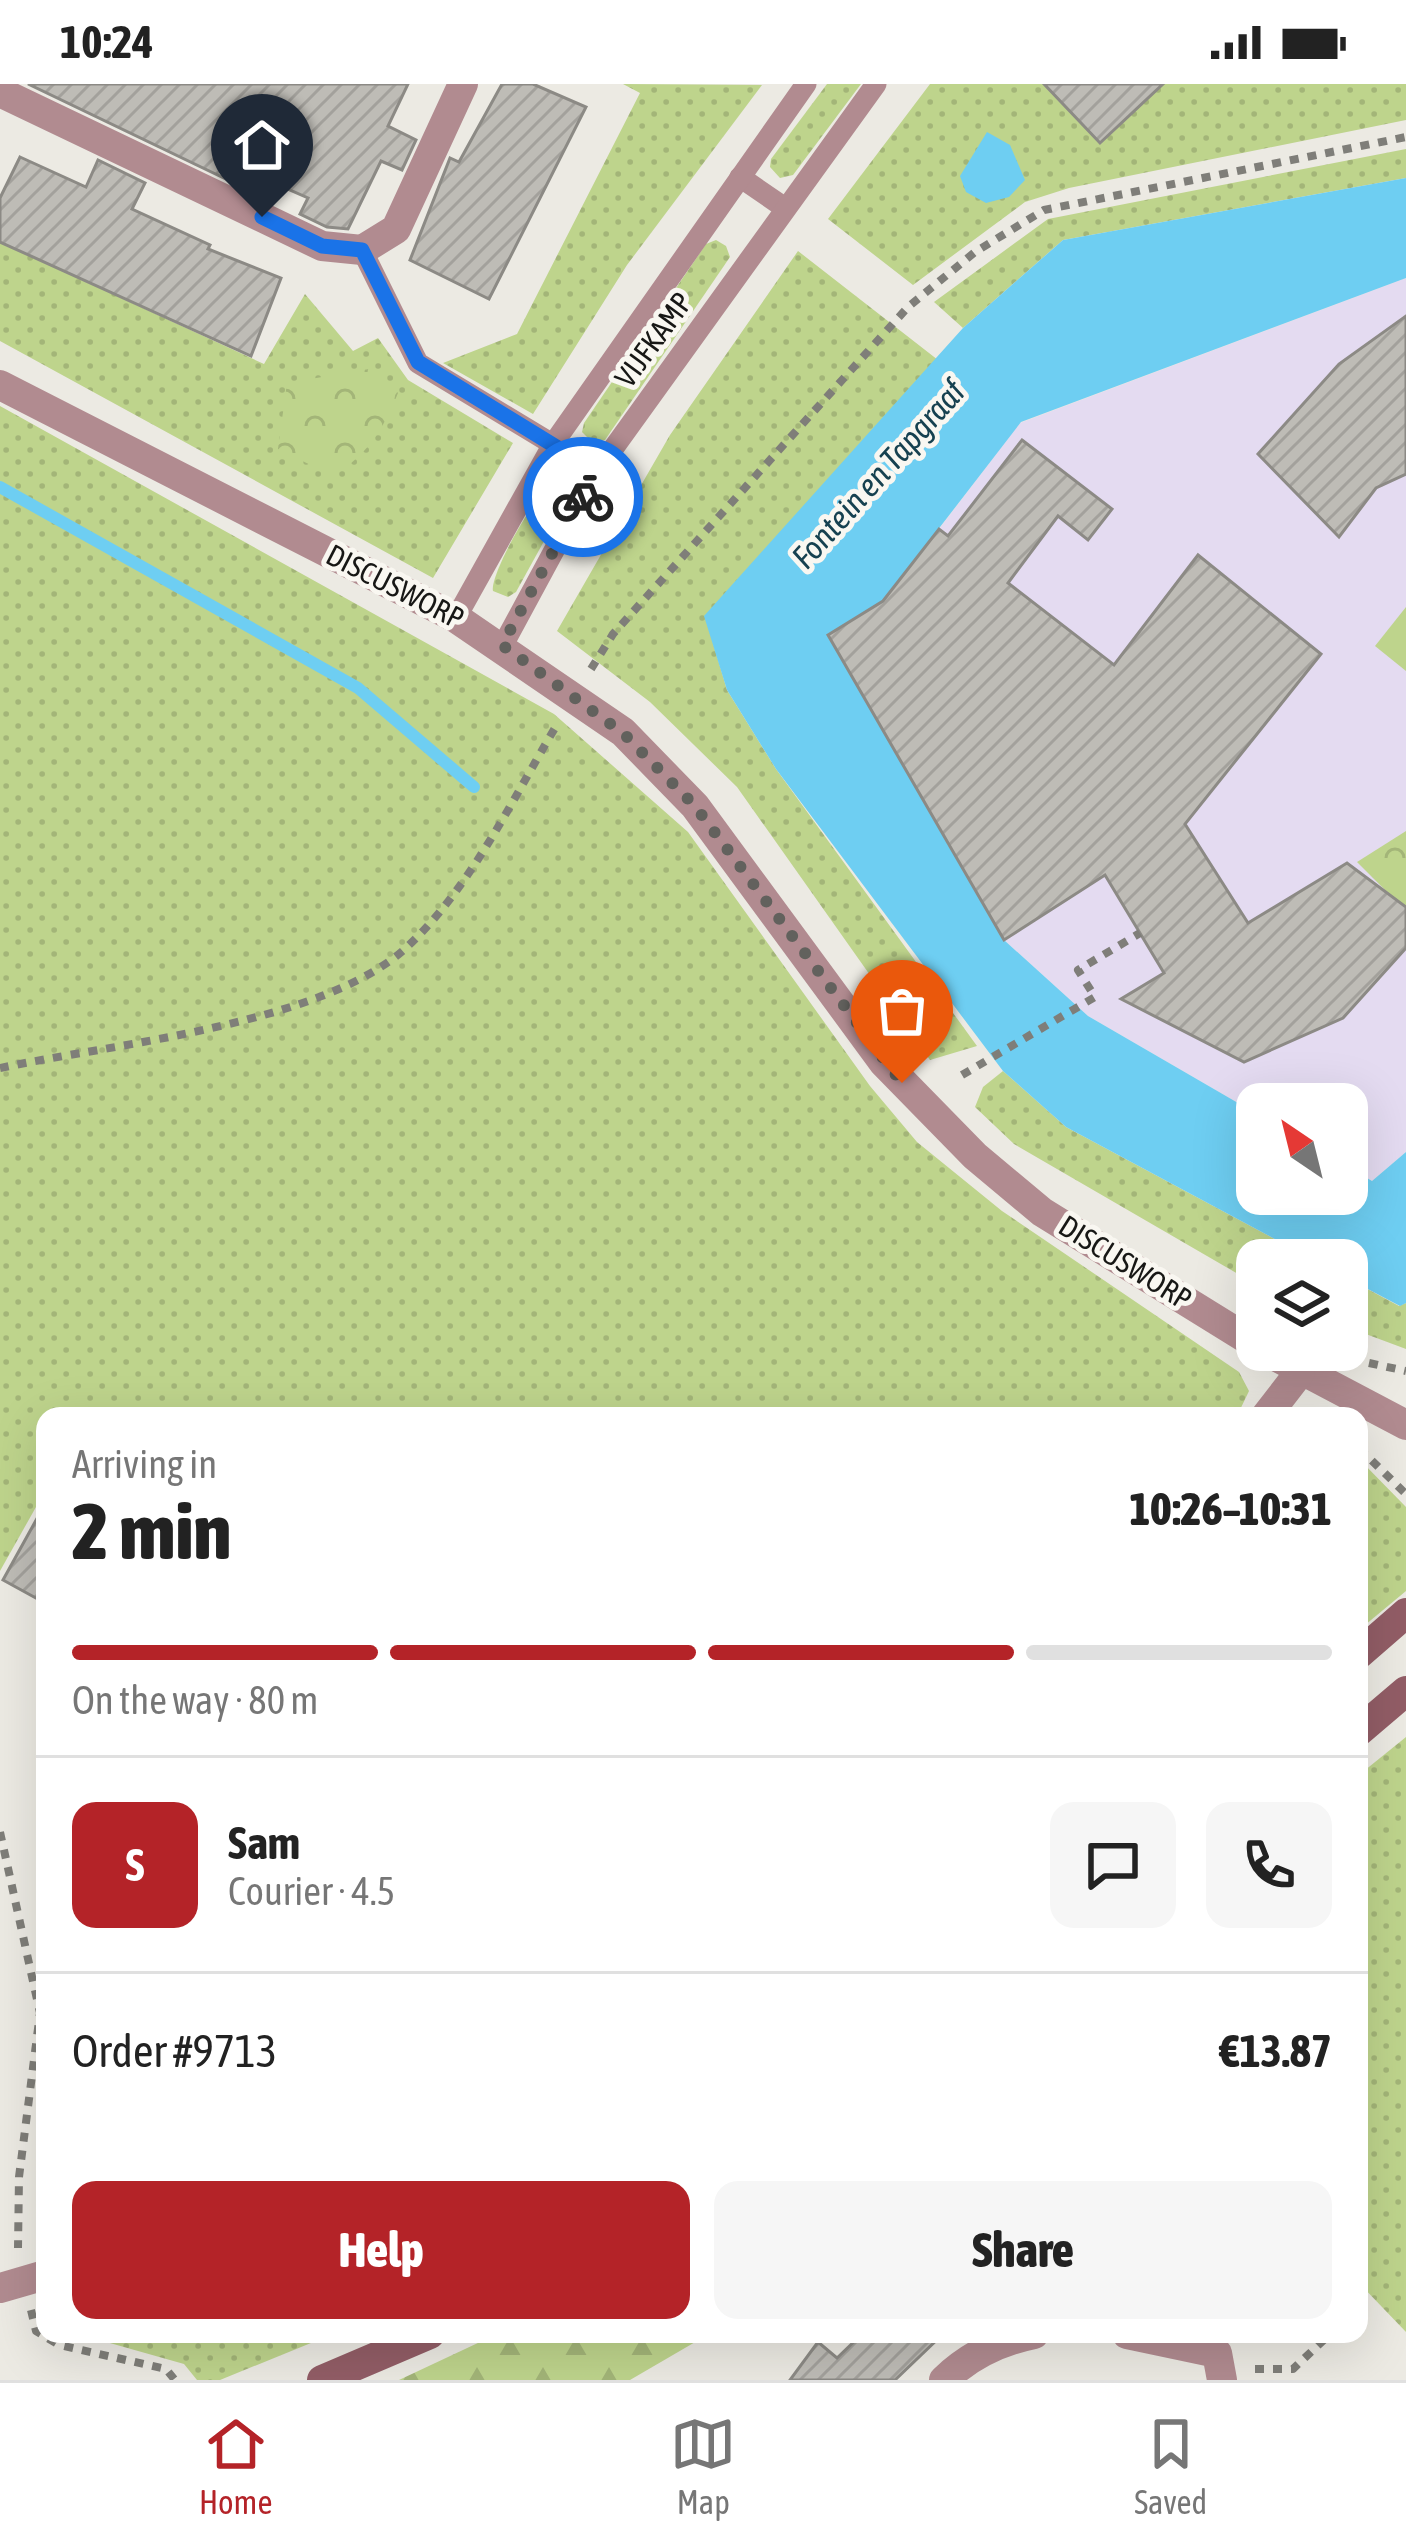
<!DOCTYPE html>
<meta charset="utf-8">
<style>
:root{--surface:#fff;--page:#f6f6f6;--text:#222;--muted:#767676;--line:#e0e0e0;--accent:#b42328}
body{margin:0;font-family:"Asap Condensed",sans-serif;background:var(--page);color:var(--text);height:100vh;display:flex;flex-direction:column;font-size:45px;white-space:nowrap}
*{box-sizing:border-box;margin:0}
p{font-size:39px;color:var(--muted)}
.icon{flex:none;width:66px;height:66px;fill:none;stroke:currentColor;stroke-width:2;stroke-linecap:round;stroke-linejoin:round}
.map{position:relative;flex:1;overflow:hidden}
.drawer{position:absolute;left:36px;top:1323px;width:1332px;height:936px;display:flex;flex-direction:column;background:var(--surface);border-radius:24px;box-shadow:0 12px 48px #0002}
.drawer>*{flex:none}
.needle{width:78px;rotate:325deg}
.controls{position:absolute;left:1236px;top:999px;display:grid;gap:24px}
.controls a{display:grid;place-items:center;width:132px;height:132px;border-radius:24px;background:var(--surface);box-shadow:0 12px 48px #0002;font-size:60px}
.pin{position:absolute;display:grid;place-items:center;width:102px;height:102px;color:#fff;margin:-123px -51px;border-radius:50% 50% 50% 0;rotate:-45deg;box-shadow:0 0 12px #0007}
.pin .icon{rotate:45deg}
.courier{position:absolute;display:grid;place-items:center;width:120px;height:120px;margin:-60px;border:9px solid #1a73e8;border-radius:50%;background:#fff;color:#222;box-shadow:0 3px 15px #0007}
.overview em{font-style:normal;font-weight:800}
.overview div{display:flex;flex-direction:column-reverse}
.overview{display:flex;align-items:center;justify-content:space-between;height:204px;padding:0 36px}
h1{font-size:78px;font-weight:800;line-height:90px}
.bar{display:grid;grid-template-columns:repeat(4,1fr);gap:18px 12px;align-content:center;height:144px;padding:0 36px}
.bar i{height:15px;border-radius:9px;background:var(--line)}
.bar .current{background:var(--accent)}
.bar p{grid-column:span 4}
.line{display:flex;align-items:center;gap:30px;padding:0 36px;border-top:3px solid var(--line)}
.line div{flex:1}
.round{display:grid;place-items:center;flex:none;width:126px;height:126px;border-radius:24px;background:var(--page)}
.cta{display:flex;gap:24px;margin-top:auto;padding:24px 36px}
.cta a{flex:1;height:138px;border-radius:24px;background:var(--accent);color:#fff;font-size:48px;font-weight:800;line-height:138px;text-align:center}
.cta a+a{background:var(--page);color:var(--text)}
.status{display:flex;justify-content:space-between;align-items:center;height:84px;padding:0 60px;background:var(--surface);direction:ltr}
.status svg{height:33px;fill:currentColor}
.tab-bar{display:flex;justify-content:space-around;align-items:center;height:168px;border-top:3px solid var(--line);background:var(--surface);font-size:33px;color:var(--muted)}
.tab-bar a{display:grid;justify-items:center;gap:6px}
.tab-bar .current{color:var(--accent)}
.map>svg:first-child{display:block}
.education{fill:#e4dbf1}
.grass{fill:url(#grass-dots)}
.forest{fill:url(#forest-firs)}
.park{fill:url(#park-crowns)}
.pitch{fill:#bed48c}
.water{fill:#6ecef2}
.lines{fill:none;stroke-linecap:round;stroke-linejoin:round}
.stream{stroke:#6ecef2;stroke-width:12}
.building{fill:url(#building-hatch);stroke:#8c8a85;stroke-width:3}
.path{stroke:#7f7e79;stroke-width:8;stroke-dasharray:9 9;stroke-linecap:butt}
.service{stroke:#b18b90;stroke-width:21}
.minor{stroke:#b18b90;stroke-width:30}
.secondary{stroke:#925d66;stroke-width:30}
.done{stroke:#62615d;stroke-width:12;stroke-dasharray:0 21.6}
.route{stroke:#1a73e8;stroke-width:15}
.labels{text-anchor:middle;stroke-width:10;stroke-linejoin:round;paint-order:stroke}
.street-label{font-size:30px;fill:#171715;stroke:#f9f7f1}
.water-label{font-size:33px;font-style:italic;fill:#164150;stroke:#f9f7f1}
</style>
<div class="status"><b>10:24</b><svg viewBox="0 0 49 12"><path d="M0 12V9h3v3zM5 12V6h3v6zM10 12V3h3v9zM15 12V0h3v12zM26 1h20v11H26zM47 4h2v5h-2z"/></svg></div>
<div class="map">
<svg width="1406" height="2296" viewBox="0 0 1406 2296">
<defs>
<pattern id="grass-dots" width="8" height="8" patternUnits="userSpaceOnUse" patternTransform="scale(3)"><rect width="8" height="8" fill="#bed48c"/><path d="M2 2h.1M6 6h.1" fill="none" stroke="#a3b578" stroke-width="1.8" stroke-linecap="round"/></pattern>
<pattern id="forest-firs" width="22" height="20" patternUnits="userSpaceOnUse" patternTransform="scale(3)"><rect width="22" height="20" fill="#bed48c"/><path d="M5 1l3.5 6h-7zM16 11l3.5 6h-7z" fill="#a3b578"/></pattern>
<pattern id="park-crowns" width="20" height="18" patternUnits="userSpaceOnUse" patternTransform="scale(3)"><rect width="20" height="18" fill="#bed48c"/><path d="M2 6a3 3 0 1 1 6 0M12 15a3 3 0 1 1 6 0" fill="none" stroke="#a3b578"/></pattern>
<pattern id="building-hatch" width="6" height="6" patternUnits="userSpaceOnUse" patternTransform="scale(3)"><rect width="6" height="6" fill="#bebcb6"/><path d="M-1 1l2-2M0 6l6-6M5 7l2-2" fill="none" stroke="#a3a19c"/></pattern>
</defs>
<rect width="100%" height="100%" fill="#eceae3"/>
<path class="education" d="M1406,194V1068L1372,1097L1347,1082V1020H1257V1030L1088,932L1004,856L1185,740L1321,570L1198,472L1114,581L939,445L1020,339Z"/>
<g class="grass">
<path d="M623,0L762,1L627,181L533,330L443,279L517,250L640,9Z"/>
<path d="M827,0H861L793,91L780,94L770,83L771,75Z"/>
<path d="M930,0H1044L1100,59L1163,0H1406V36L1069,104L1025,118L913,201L828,135Z"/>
<path d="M1406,65V94L1063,156L963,244L934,218L1048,135Z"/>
<path d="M716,156L726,162L730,173L605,356L592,358L582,348L584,339L706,160Z"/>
<path d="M0,158L264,280L305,210L353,267L378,254L408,296L513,359L433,494L0,257Z"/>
<path d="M798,167L938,276L705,532L727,606L776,685L977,962L930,976L737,703L650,618L557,547L670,351Z"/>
<path d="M0,322L554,630L688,748L870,1002L917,1058L1002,1127L1239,1288L1249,1307L1237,1332H45V1407L0,1487Z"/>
<path d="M556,396L570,410L516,508L508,513L493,507C489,491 539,402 556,396Z"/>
<path d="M1003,987L1066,1043L1314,1176H1257V1201L1014,1060L975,1023L983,1003Z"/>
<path d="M1347,1194L1399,1222L1406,1219V1265L1347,1243Z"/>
<path d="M1359,1375L1406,1423V1507L1359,1546Z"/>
<path d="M1406,1653V2248L1359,2199V1691Z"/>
<path d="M78,2250H333L220,2296H197L184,2280Z"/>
</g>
<path class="forest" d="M497,2250H709L630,2296H399Z"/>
<g class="park">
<path d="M375,284L398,309C382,347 368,370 333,392L278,365L287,299Z"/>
<path d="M1406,747V827L1357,778Z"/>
</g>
<path class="pitch" d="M1406,523V587L1375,562Z"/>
<g class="water">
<path d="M987,48L1010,61L1025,96L1009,113L986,119L966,108L960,92Z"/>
<path d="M1406,94V194L1021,338L883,517L828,551L1004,856L1088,932L1257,1030V1110H1347V1082L1372,1097L1406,1068V1219L1400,1222L1347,1194V1176H1314L1066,1043L1003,987L776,685L727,606L704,532L963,244L1063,156Z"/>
</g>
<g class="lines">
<path class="stream" d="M0,403L358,604L474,703"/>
</g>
<g class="building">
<path d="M28,0H408L388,42L416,56L402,86L381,77L348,145L327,143L300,130L308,114L233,81L226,95Z"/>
<path d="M502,0H533L586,23L489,215L410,176L450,74L459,78Z"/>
<path d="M1044,0H1163L1100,59Z"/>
<path d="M20,73L86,103L98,76L145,99L132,125L210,161L208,165L281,194L251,272L0,158V114Z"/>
<path d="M1406,232V390L1376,404L1339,453L1258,370L1339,280Z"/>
<path d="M1022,356L1112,425L1088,456L1058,432L1008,499L1114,581L1198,471L1321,570L1185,740L1248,839L1347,779L1406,823V864L1343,934L1244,978L1121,915L1164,889L1105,791L1004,856L828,551L883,517L939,445L948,452Z"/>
<path d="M45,1420V1519L3,1496Z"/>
<path d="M862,2250H943L895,2296H790L818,2258L837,2274Z"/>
</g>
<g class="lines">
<g class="path">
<path d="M591,585L613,550L908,223L975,168L1044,126L1406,53"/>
<path d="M0,984C113,960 324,940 407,863C471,803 511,718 555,644"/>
<path d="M962,991L1095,913L1078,886L1140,849"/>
<path d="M1369,1279L1406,1287"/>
<path d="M1359,1364L1406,1410"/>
<path d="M0,1748L40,1929L19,2093L18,2164"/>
<path d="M31,2226L36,2247L59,2261L166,2285L175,2296"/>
<path d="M1255,2285H1293L1329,2251"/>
</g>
<g class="service">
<path d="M740,93L785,124"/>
<path d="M362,166L418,279L597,387"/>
<path d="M456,534L553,360L806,0"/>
<path d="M503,561L597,387L876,0"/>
</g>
<g class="minor">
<path d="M0,8L322,162L362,166L396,145L463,0"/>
<path d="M0,301L456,534L623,648L695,722L884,979L975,1072L1042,1128L1257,1261"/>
<path d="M1264,1266L1406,1341"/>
<path d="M1266,1332L1300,1288"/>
<path d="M0,2204L45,2191"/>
<path d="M1127,2250L1217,2269L1222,2296"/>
<path d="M944,2296C969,2272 1000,2257 1034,2250"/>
</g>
<g class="secondary">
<path d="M1359,1570L1406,1529"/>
<path d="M1359,1647L1406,1607"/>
<path d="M322,2296L430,2250"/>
</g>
</g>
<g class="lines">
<path class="done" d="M583,413L502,561L623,649L695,722L902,999"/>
<path class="route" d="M262,133L322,162L362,166L418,278L597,388L583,413"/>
</g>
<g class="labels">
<g class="street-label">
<text transform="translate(654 256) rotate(-54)" y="10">VIJFKAMP</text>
<text transform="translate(395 503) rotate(27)" y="10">DISCUSWORP</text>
<text transform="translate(1125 1179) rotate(32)" y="10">DISCUSWORP</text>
</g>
<g class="water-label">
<text transform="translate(878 390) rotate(-48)" y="12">Fontein en Tapgraaf</text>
</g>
</g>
</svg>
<div class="controls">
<a><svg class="needle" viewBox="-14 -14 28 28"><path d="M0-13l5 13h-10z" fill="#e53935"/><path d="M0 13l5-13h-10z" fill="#767676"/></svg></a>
<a><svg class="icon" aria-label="layers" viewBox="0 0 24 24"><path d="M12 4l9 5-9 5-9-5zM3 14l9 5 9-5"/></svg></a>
</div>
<div class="pin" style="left:902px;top:999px;background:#ea580c"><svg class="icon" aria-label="bag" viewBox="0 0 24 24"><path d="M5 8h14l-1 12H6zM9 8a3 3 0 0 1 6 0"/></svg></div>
<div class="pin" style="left:262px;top:133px;background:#1f2937"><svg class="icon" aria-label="home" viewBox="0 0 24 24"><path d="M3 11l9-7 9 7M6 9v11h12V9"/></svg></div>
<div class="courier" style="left:583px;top:413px"><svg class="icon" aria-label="bike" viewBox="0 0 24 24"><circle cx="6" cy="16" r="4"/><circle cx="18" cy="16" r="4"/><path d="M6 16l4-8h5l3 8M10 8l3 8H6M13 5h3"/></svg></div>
<section class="drawer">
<div class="overview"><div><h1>2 min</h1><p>Arriving in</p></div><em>10:26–10:31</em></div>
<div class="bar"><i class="current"></i><i class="current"></i><i class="current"></i><i></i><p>On the way · 80 m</p></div>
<div class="line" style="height:216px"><b class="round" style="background:var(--accent);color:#fff">S</b><div><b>Sam</b><p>Courier · 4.5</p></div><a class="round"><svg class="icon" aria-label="chat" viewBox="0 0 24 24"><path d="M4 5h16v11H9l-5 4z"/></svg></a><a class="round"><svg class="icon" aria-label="phone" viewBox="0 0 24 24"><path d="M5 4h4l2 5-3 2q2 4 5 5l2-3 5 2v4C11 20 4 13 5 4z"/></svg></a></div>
<div class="line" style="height:156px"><div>Order #9713</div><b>€13.87</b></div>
<div class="cta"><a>Help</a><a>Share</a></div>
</section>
</div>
<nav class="tab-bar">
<a class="current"><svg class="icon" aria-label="home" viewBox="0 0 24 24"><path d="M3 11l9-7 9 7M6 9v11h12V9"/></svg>Home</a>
<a><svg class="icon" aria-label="map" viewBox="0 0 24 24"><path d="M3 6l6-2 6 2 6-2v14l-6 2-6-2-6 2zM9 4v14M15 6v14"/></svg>Map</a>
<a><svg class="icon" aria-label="saved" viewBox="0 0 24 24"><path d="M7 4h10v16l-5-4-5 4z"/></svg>Saved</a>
</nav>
